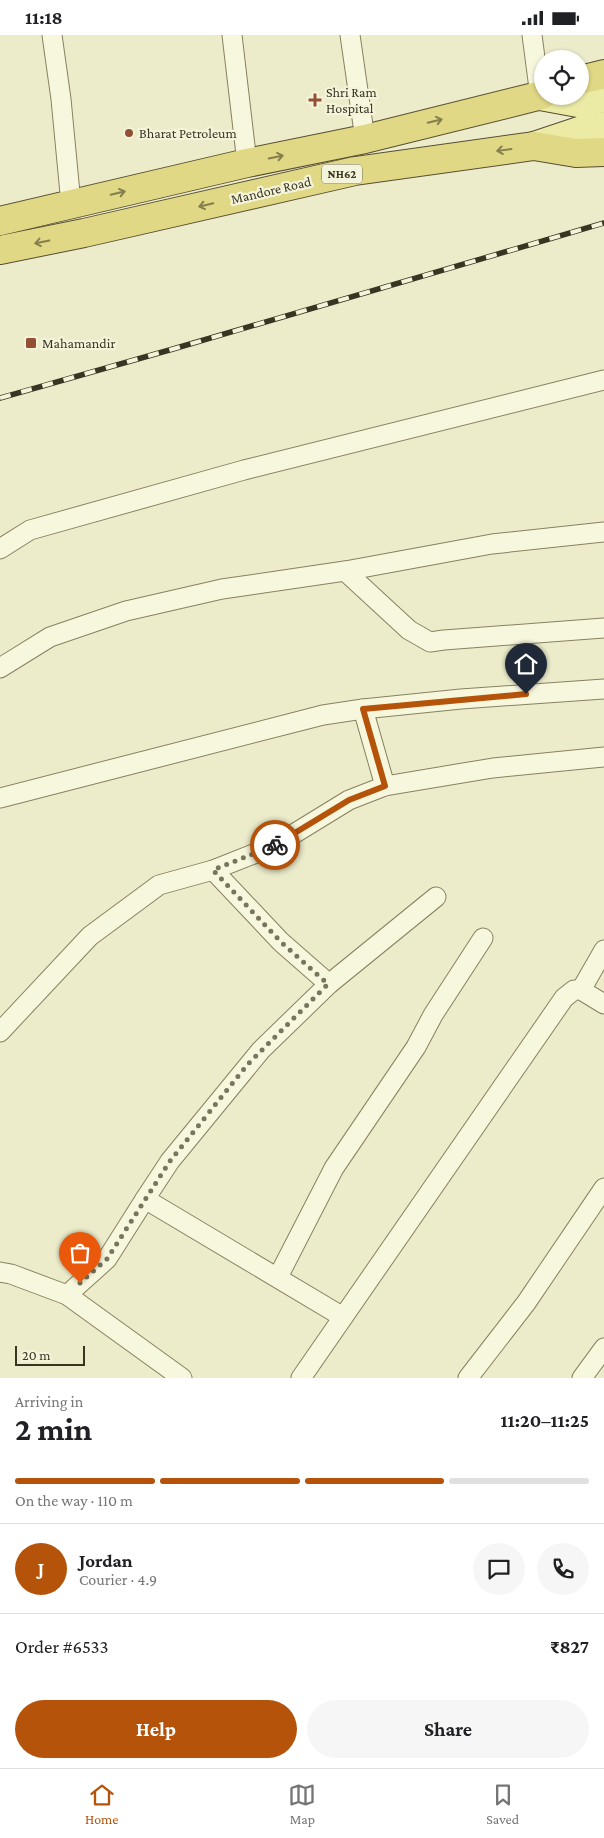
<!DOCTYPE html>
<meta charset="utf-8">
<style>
:root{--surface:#fff;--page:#f6f6f6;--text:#202124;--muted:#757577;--line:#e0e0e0;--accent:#b45309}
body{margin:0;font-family:"Crimson Pro",serif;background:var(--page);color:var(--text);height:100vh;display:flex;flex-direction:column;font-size:19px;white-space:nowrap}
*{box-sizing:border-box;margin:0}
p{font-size:16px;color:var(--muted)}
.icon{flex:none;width:28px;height:28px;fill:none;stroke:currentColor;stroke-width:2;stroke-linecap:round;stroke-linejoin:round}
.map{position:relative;height:1343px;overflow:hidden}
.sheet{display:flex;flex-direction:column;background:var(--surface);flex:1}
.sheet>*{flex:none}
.buttons{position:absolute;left:534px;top:15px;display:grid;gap:10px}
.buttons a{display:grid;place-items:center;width:55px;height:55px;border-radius:50%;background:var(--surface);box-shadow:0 1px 4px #0004;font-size:25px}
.scale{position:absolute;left:15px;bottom:12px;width:70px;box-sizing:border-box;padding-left:5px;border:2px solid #3a3522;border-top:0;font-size:14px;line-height:18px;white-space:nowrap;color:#3a3522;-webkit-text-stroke:4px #f4f4da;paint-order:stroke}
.pin{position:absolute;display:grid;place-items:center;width:42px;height:42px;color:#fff;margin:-51px -21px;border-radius:50% 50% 50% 0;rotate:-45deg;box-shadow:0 0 5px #0007}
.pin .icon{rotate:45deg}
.courier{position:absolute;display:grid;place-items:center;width:50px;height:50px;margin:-25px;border:4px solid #b45309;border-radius:50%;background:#fff;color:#222;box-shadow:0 1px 6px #0007}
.overview em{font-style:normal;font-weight:700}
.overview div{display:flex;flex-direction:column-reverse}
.overview{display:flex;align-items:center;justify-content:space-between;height:85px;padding:0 15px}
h1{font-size:32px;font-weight:700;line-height:38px}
.bar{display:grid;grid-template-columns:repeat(4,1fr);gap:8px 5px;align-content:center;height:60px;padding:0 15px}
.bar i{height:6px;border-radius:4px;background:var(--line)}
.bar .on{background:var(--accent)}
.bar p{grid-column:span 4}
.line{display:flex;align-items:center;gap:12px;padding:0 15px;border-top:1px solid var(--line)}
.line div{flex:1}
.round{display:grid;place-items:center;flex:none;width:52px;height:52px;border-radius:26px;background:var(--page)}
.button{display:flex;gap:10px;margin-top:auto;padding:10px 15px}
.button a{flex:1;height:58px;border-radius:30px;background:var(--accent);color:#fff;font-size:20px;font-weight:700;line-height:58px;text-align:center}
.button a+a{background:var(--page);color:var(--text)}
.status{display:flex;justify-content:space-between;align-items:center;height:35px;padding:0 25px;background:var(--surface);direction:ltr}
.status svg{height:14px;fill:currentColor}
.tab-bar{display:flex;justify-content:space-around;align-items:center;height:70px;border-top:1px solid var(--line);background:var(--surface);font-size:14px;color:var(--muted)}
.tab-bar a{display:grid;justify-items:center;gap:2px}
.tab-bar .on{color:var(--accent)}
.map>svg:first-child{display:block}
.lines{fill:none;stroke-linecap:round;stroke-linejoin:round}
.minor-casing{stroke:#888160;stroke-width:21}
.primary-casing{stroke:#574e33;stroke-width:30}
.trunk-casing{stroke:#574e33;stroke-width:30}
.minor{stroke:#f7f7de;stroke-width:19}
.primary{stroke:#ebeba6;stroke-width:28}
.trunk{stroke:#e0d884;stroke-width:28}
.rail-casing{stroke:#3a3522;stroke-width:5.5}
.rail{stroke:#f4f4da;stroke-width:4;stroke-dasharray:11;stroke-linecap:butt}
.oneway{stroke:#857e4e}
.done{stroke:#78755d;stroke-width:5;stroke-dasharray:0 9}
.route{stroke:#b45309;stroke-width:6}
.poi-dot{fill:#935034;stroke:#f4f4da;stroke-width:2}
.labels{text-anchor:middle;stroke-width:4.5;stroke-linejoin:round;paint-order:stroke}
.shield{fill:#f4f4da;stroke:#726e59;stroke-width:1}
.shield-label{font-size:12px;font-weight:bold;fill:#3a3522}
.poi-label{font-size:14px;fill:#3a3522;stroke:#f4f4da;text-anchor:start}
.street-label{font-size:14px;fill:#3a3522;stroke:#f4f4da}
</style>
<div class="status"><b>11:18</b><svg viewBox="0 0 49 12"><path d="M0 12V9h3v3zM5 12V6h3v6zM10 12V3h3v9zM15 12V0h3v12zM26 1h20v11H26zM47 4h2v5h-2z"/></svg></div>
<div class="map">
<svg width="604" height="1343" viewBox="0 0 604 1343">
<rect width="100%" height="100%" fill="#ececcb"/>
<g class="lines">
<defs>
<g id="minor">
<path d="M52,0L61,64L71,169"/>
<path d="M232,0L247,128"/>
<path d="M350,0L365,104"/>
<path d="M532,0L540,61"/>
<path d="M0,514L30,495L244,435L604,345"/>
<path d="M345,536L409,595L430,607L444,605L604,593"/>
<path d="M0,633L50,602L126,576L222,554L345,536L492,509L604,497"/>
<path d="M363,674L385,751"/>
<path d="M0,763L323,680L363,674L461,664L604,654"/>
<path d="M213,835L281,907L329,949"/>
<path d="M581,955L604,915"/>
<path d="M0,997L90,901L159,850L213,835L274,811L349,765L385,751L493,733L604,722"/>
<path d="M145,1164L170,1126L261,1015L329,949L436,862"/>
<path d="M0,1237L11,1239L67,1260L182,1343"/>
<path d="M278,1242L334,1133L416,1012L433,980L483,903"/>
<path d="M67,1260L107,1224L145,1164L343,1282"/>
<path d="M301,1343L564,963L574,955H581L604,969"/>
<path d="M468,1343L526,1268L604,1153"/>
<path d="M582,1343L604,1313"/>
</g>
<g id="primary">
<path d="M540,61L578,68L604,63"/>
<path d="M534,111L582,95L604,91"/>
</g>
<g id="trunk">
<path d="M580,45L604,39"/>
<path d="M0,186L247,128L365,104L542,60"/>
<path d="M0,215L84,198L355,136L534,111L576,118L604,117"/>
</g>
</defs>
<use href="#minor" class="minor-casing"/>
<use href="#primary" class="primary-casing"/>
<use href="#trunk" class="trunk-casing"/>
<use href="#minor" class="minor"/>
<use href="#primary" class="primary"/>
<use href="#trunk" class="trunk"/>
<defs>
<path id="rail" d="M0,363L173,314L604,188"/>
</defs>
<use href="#rail" class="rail-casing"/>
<use href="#rail" class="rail"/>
</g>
<defs><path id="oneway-shaft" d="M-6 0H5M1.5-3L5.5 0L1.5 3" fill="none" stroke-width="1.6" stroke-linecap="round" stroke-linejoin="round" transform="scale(1.25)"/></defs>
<g class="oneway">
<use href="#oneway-shaft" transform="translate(435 86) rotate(-14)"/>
<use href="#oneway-shaft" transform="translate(504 115) rotate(172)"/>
<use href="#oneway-shaft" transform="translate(276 122) rotate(-12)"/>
<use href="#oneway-shaft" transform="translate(118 158) rotate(-13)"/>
<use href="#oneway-shaft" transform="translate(206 170) rotate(167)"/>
<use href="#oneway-shaft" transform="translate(42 207) rotate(169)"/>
</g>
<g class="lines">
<path class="done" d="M80,1248L107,1224L170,1126L248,1029L328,949L281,907L213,835L275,810"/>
<path class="route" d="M275,810L349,765L385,751L363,674L526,659"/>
</g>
<g class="poi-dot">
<path d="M312.5 57.5h5v5h5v5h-5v5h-5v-5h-5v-5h5z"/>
<circle cx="129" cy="98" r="5"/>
<rect x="25" y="302" width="12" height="12" rx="2.5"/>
</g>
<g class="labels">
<rect class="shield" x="322" y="129.5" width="40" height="19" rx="4"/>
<g class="shield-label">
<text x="342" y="143">NH62</text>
</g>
<g class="poi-label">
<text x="326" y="62">Shri Ram<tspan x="326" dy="16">Hospital</tspan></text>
<text x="139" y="103">Bharat Petroleum</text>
<text x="42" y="313">Mahamandir</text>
</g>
<g class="street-label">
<text transform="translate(271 155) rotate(-13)" y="5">Mandore Road</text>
</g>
</g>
</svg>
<div class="buttons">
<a><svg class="icon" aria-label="locate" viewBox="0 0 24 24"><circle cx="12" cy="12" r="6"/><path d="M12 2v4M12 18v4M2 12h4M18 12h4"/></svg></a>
</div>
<div class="scale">20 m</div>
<div class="pin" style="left:80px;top:1248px;background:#ea580c"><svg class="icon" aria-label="bag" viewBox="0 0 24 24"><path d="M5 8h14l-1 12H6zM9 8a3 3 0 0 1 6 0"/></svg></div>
<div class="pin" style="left:526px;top:659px;background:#1f2937"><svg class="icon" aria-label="home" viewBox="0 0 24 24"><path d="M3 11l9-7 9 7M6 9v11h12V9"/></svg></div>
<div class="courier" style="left:275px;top:810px"><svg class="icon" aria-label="bike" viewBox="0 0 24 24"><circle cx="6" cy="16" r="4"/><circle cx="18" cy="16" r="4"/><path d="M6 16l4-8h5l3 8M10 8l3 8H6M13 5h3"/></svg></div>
</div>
<section class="sheet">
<div class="overview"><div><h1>2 min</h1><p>Arriving in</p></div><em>11:20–11:25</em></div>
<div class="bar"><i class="on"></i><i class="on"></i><i class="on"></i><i></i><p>On the way · 110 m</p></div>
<div class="line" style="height:90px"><b class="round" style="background:var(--accent);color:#fff">J</b><div><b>Jordan</b><p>Courier · 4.9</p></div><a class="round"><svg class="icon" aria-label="chat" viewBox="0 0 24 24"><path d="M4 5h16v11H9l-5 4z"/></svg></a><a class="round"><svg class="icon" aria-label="phone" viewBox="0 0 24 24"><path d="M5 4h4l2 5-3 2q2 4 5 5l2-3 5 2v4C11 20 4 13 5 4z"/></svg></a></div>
<div class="line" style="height:65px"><div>Order #6533</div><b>₹827</b></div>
<div class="button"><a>Help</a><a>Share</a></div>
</section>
<nav class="tab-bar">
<a class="on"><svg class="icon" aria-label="home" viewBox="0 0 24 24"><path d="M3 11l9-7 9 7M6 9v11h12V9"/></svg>Home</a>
<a><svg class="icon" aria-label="map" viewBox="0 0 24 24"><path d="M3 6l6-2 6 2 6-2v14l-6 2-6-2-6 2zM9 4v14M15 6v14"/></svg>Map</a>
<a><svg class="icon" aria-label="saved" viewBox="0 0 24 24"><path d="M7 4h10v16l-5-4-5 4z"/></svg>Saved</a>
</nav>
